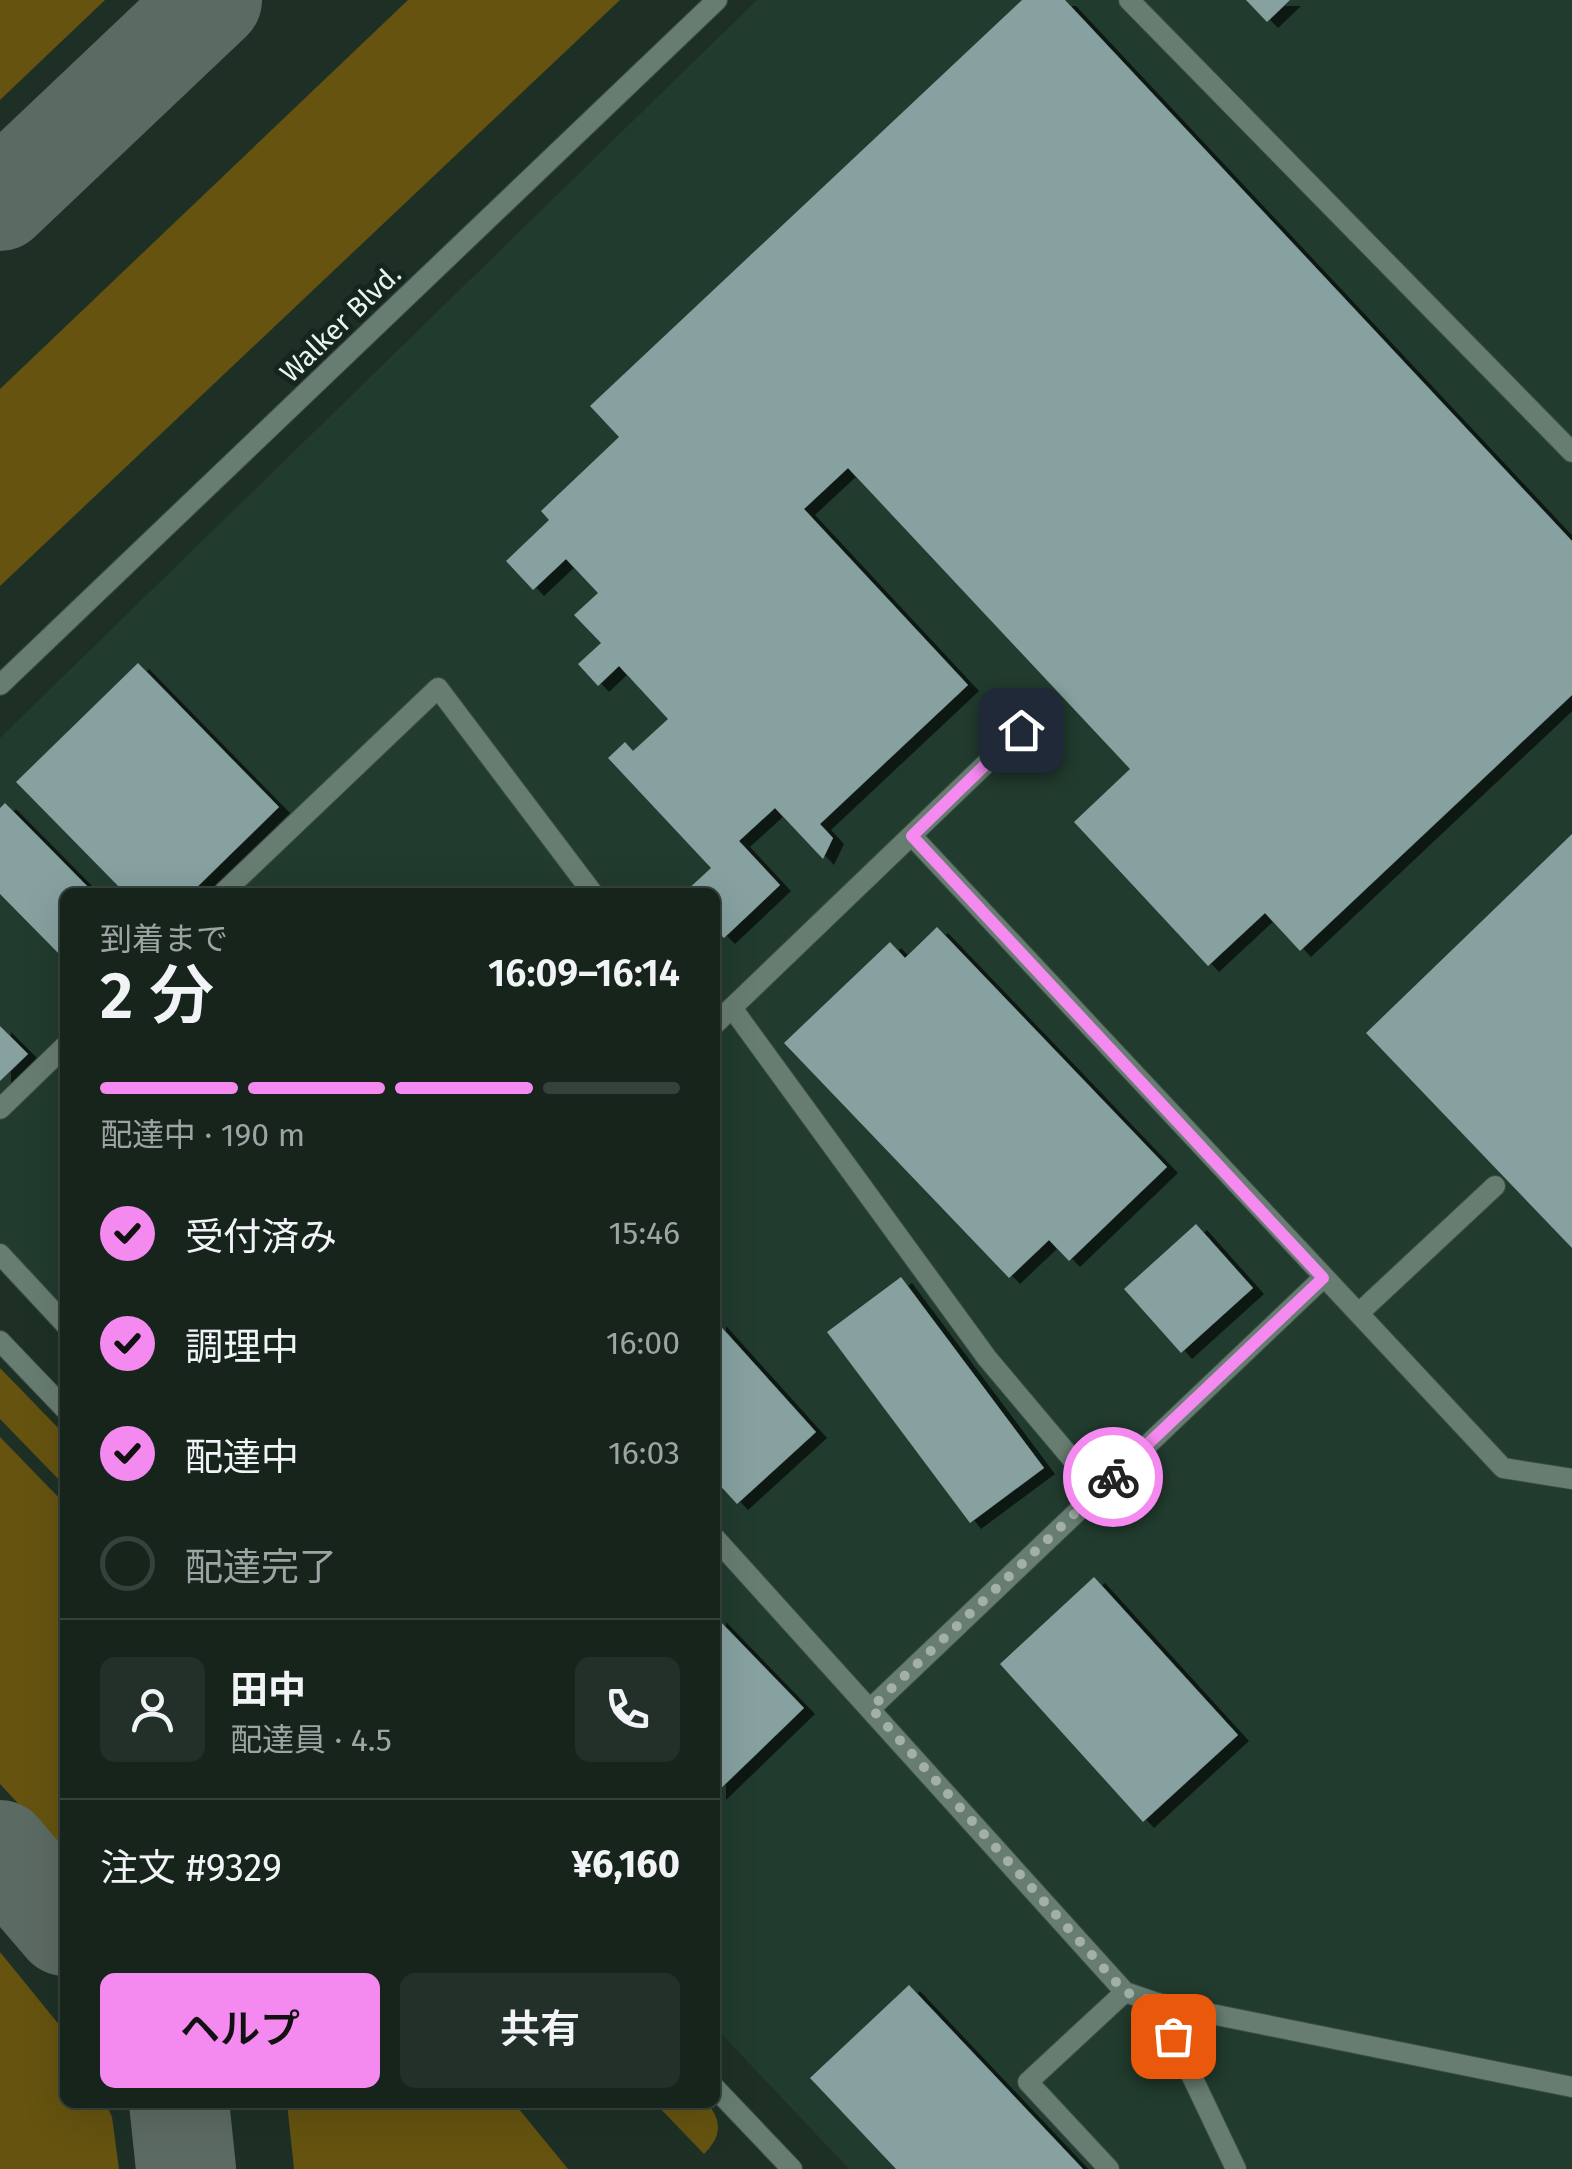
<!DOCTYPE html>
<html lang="ja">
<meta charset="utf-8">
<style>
:root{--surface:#16241c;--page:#233029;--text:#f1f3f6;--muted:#9ea4a3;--line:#35413b;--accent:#f489ef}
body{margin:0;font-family:"Fira Sans","Noto Sans JP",sans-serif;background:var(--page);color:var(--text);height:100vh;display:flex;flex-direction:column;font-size:38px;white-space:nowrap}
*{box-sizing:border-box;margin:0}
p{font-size:32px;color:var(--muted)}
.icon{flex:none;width:55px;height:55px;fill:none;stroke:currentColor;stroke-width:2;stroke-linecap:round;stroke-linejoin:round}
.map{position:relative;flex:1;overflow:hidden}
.details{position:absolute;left:60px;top:888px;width:660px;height:1220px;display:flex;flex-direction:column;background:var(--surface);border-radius:15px;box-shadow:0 10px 40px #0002,0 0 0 2px var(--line)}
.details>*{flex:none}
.pin{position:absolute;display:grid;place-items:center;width:85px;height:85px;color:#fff;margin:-42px;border-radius:20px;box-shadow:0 5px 15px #0006}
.courier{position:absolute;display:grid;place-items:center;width:100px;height:100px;margin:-50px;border:8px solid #f489ef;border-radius:50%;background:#fff;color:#222;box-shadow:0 2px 12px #0007}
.overview em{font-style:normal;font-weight:600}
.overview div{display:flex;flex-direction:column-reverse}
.overview{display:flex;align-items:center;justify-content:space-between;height:170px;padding:0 40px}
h1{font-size:65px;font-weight:600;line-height:75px}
.bar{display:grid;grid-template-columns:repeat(4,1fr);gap:15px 10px;align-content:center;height:120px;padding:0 40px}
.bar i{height:12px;border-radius:8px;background:var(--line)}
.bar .active{background:var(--accent)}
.bar p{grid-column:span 4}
.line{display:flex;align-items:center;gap:25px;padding:0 40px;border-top:2px solid var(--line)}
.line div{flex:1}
.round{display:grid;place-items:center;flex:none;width:105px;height:105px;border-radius:15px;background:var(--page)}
ol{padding:0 40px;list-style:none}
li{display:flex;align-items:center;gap:30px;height:110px}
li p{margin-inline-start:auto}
li .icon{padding:10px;border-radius:50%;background:var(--accent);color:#111;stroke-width:4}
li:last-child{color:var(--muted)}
li i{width:55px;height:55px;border:5px solid var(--line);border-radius:50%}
.action{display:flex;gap:20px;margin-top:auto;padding:20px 40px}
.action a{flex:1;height:115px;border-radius:15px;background:var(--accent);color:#111;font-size:40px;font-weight:600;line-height:115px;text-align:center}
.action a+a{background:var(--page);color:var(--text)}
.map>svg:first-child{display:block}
.built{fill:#213b2e}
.green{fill:#65530f}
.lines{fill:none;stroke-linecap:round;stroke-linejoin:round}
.taxiway{stroke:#5b6a62;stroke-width:100}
.building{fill:#86a1a0;filter:url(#shadow)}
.service-casing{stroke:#3d4d45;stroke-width:22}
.service{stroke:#687d71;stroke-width:20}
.done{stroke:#a3b0a8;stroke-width:10;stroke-dasharray:0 18}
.route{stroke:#f489ef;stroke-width:12}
.labels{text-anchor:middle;stroke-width:10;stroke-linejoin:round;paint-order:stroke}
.street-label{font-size:28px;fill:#eaf5ee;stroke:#14261d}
</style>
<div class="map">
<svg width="1572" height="2169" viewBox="0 0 1572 2169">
<defs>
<filter id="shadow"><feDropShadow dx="11" dy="6" stdDeviation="0" flood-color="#0009"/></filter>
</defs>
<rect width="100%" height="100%" fill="#1e3026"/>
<path class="built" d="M757,0H1572V2169H849L715,2027V892H65V1338L0,1270V738Z"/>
<g class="green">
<path d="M0,0H105L0,100Z"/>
<path d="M408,0H620L0,586V389Z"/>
<path d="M0,1368L65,1435V1486L0,1419Z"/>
<path d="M0,1437L65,1504V1854L0,1784Z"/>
<path d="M0,1952L65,2032V2102L106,2103L112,2117L119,2169H0Z"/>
<path d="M287,2103H514L568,2169H294Z"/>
<path d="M655,2103H707C723,2122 721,2137 704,2154Z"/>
</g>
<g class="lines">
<g class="taxiway">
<path d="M0,201L212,0"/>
<path d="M0,1850L65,1926"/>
<path d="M179,2102L186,2169"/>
</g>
</g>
<g class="building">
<path d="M1022,0H1065L1572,541V695L1300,951L1265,913L1208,966L1074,822L1130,769L848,468L804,509L968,685L820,824L833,838L823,859L775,808L739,841L780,885L724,938L715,929V892H685L711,868L608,758L625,742L633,751L668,719L619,666L598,686L578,664L601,643L574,615L598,593L566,559L533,590L506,561L549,520L541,511L619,437L590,406Z"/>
<path d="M1246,0H1290L1267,22Z"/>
<path d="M138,663L279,807L192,892H124L16,782Z"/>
<path d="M5,803L93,892H65V960L0,894V808Z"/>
<path d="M1572,834V1248L1366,1033Z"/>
<path d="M937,927L1167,1167L1069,1261L1049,1240L1009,1278L784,1043L890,942L905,958Z"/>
<path d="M0,1026L28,1054L0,1081Z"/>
<path d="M1196,1224L1253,1288L1181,1353L1124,1289Z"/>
<path d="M901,1277L1044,1468L970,1523L827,1332Z"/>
<path d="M715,1320L816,1432L737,1504L715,1480Z"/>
<path d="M1094,1577L1238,1735L1143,1822L1000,1664Z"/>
<path d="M715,1616L804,1708L715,1794Z"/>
<path d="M909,1985L1083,2169H896L810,2078Z"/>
</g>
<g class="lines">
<defs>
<g id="service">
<path d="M1129,0L1572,452"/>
<path d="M0,685L717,0"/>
<path d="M912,836L1503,1468L1572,1479"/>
<path d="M224,892L438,688L592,892"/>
<path d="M732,1008L987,1358L1099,1491"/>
<path d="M715,1024L1021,730"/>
<path d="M0,1109L65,1046"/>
<path d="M0,1254L65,1324"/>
<path d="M1359,1313L1495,1186"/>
<path d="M0,1341L65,1409"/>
<path d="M715,1538L1125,1992L1157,2003"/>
<path d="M871,1708L1323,1278"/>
<path d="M715,2088L792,2169"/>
<path d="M1109,2169L1028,2082L1125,1992"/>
<path d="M1236,2169L1157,2003L1572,2087"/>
</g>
</defs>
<use href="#service" class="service-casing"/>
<use href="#service" class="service"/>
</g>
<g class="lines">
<path class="done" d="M1113,1477L871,1708L1125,1992L1157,2003L1173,2036"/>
<path class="route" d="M1021,730L912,836L1323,1278L1113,1477"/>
</g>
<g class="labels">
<g class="street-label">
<text transform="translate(340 323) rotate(-44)" y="10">Walker Blvd.</text>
</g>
</g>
</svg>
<div class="pin" style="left:1173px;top:2036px;background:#ea580c"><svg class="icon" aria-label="bag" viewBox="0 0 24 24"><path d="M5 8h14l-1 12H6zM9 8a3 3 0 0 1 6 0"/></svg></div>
<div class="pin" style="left:1021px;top:730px;background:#1f2937"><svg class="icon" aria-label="home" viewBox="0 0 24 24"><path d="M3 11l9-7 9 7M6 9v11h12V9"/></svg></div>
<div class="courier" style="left:1113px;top:1477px"><svg class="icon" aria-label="bike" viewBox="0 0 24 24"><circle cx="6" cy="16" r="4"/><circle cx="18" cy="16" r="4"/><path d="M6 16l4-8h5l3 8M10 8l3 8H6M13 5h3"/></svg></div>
<section class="details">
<div class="overview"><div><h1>2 分</h1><p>到着まで</p></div><em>16:09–16:14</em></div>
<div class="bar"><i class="active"></i><i class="active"></i><i class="active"></i><i></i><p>配達中 · 190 m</p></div>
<ol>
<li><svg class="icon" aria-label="check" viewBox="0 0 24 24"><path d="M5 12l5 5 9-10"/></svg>受付済み<p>15:46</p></li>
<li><svg class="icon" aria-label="check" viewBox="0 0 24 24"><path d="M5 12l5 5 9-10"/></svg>調理中<p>16:00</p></li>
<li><svg class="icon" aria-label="check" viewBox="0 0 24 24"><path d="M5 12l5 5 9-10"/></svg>配達中<p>16:03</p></li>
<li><i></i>配達完了</li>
</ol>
<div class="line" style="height:180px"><a class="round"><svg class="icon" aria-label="person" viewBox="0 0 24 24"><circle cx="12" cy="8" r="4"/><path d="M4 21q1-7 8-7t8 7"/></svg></a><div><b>田中</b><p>配達員 · 4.5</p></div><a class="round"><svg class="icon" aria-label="phone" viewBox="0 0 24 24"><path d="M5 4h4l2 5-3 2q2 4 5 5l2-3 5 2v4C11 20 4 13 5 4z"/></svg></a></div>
<div class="line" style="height:130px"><div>注文 #9329</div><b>¥6,160</b></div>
<div class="action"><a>ヘルプ</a><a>共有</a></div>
</section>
</div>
